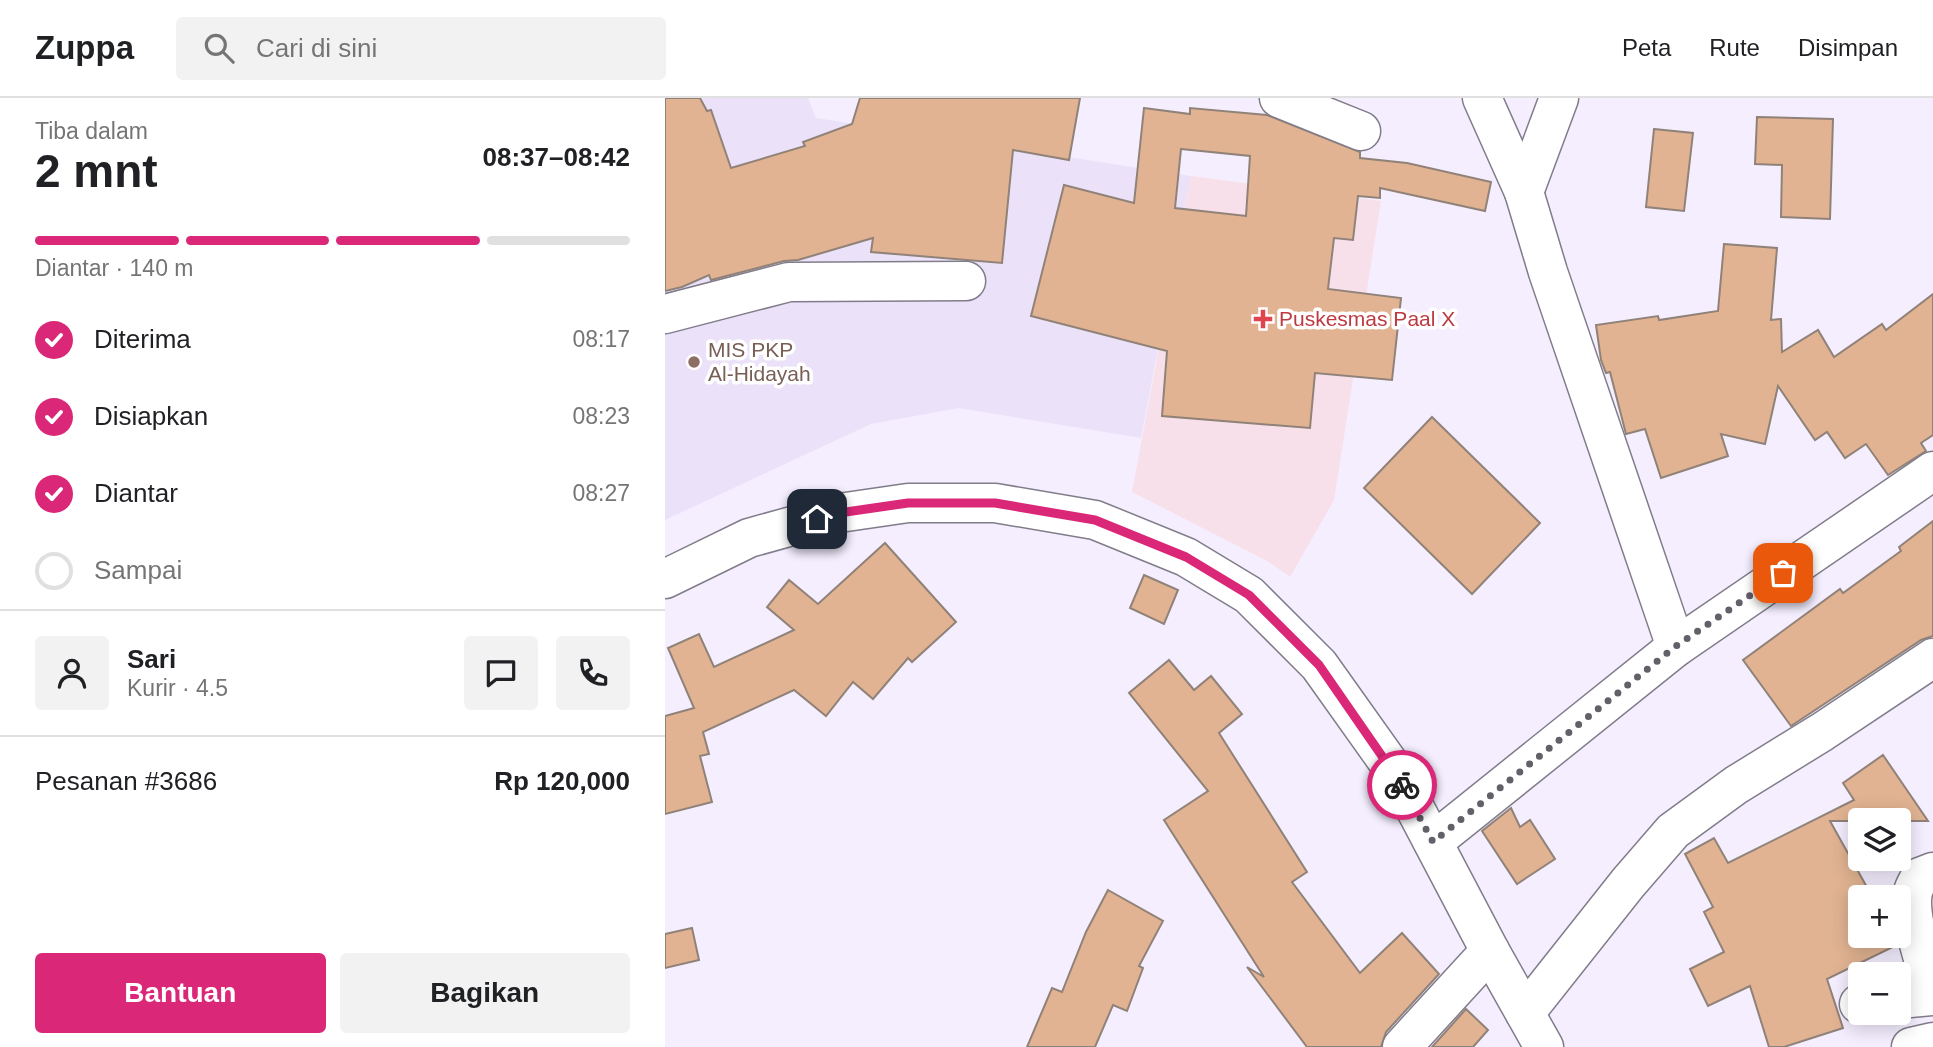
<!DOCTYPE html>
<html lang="id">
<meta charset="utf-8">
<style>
:root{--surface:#fff;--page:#f2f2f2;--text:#202124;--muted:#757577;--line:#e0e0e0;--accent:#db2777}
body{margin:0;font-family:Helvetica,sans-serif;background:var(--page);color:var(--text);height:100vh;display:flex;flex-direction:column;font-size:26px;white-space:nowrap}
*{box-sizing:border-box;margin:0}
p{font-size:23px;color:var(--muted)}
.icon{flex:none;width:38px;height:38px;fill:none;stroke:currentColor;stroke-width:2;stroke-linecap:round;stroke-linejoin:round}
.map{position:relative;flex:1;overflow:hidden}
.drawer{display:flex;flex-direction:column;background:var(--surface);width:665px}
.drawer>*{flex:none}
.controls{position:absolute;left:1183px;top:710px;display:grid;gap:14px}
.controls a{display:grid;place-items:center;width:63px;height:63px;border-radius:7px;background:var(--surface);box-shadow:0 4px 18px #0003;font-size:35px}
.pin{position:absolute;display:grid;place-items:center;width:60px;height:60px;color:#fff;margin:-30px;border-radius:14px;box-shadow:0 4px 10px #0006}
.courier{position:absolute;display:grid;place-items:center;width:70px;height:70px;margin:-35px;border:5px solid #db2777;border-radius:50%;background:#fff;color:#222;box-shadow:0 2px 9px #0007}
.overview em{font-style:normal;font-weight:800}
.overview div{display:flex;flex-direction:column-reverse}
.overview{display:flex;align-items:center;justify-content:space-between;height:119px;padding:0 35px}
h1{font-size:46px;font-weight:800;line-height:52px}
.bar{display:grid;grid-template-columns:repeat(4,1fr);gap:10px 7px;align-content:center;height:84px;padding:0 35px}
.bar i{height:9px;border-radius:5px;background:var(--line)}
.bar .current{background:var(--accent)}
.bar p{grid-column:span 4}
.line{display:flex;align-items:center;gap:18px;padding:0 35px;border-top:2px solid var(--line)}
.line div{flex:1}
.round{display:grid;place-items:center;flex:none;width:74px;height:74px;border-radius:7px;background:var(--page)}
ol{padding:0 35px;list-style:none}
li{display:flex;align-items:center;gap:21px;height:77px}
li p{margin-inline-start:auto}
li .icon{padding:7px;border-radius:50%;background:var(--accent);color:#fff;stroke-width:4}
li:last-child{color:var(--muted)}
li i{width:38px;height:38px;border:4px solid var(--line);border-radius:50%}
.button{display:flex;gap:14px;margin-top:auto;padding:14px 35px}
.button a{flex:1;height:80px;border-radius:7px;background:var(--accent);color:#fff;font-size:28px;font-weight:800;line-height:80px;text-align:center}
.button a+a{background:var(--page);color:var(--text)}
header{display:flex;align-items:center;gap:42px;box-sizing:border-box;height:98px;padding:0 35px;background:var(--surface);border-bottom:2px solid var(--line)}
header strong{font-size:33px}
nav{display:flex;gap:38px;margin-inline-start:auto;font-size:24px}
.search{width:490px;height:63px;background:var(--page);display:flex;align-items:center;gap:18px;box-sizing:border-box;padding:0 24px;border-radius:7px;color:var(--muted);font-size:26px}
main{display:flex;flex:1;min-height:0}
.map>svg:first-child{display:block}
.built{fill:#ebe2f9}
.medical{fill:#f8e0ea}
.building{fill:#e1b392;stroke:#908278;stroke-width:2;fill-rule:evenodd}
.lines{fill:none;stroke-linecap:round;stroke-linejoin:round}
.minor-casing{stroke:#817c8a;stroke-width:41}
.highway-casing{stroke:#817c8a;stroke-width:41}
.minor{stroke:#fff;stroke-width:38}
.highway{stroke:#fff;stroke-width:38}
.done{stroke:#64606a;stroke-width:7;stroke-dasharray:0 12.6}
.route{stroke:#db2777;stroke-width:9}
.health-dot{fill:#e0444e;stroke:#fff;stroke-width:2.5}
.education-dot{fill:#8d6e63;stroke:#fff;stroke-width:2.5}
.labels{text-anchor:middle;stroke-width:7;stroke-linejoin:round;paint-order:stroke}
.health-label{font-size:21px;fill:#be3a42;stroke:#fff;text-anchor:start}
.education-label{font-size:21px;fill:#785e54;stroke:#fff;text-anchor:start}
</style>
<header>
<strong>Zuppa</strong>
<div class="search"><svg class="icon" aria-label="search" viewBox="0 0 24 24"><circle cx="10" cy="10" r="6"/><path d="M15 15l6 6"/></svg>Cari di sini</div>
<nav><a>Peta</a><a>Rute</a><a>Disimpan</a></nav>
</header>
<main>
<section class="drawer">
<div class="overview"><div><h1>2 mnt</h1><p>Tiba dalam</p></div><em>08:37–08:42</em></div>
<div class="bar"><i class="current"></i><i class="current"></i><i class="current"></i><i></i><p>Diantar · 140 m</p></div>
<ol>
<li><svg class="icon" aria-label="check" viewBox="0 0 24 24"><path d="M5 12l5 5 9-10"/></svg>Diterima<p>08:17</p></li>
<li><svg class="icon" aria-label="check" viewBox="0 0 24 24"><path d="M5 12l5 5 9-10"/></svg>Disiapkan<p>08:23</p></li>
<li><svg class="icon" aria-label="check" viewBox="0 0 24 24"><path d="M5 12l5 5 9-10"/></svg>Diantar<p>08:27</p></li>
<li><i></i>Sampai</li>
</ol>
<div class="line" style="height:126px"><a class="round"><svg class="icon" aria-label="person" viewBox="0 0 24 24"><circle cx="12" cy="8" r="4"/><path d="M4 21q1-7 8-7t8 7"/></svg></a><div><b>Sari</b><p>Kurir · 4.5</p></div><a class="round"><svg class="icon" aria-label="chat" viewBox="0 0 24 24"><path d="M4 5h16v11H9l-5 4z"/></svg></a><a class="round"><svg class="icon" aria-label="phone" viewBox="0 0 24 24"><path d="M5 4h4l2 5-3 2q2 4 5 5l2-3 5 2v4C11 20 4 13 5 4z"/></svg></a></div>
<div class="line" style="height:91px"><div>Pesanan #3686</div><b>Rp 120,000</b></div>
<div class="button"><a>Bantuan</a><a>Bagikan</a></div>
</section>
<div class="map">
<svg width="1268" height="949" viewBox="0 0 1268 949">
<rect width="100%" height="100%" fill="#f4eeff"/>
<path class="built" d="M0,0H143L151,20L526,78L476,340L294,310L206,326L0,422Z"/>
<path class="medical" d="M526,78L716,103L669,402L625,479L604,464L467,394Z"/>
<g class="building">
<path d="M0,0H35L42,13L46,12L66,70L140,48L138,44L187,26L195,0H415L404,62L348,52L337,165L206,154L208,140L133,162L119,163L46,182L44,177L17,189L0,193Z"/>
<path d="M479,10L525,16V10L602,17L695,54V60L742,65L826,84L820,113L715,90V100L693,98L688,142L669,140L663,191L736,200L727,282L650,275L645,330L497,318L502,253L366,218L399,87L469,105ZM516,51L585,58L581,118L510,110Z"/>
<path d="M1092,19L1168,21L1165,121L1116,119L1117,67L1090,66Z"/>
<path d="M989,31L1028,35L1019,113L981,109Z"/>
<path d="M1059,146L1112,150L1106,222L1116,221L1117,254L1153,232L1169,259L1217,226L1221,232L1268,196V337L1256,345L1261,353L1223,377L1201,346L1180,360L1162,334L1150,342L1113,288L1100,346L1056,336L1063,358L996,380L980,331L961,336L945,274L941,275L936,262L931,227L993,218L994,222L1053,213Z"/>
<path d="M767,319L875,425L807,496L699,390Z"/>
<path d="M1268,423V538L1256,542L1126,628L1078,562L1175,491L1178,495L1236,453L1234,449Z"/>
<path d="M220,445L291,524L247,564L243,560L208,601L188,584L161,618L129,592L38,634L44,656L35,658L47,704L0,716V618L29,610L3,550L34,536L49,569L129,532L102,509L124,482L153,506Z"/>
<path d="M479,477L513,492L499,526L465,510Z"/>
<path d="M504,562L529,592L546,578L577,616L554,635L642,774L627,784L695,875L737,835L774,876L721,934L716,949H642L582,869L599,879L499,722L543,693L464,595Z"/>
<path d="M1218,657L1263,723H1165L1208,800H1195V838H1230L1232,847L1162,881L1178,930L1119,949H1104L1085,888L1043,908L1025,871L1059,854L1039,814L1048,809L1020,756L1049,740L1063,765L1189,702L1178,685Z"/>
<path d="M846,710L855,729L865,722L890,761L852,786L817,733Z"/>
<path d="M443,792L498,823L474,868L478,870L462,913L448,907L430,949H362L387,890L397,894L421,834Z"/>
<path d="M27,830L34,862L0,870V836Z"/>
<path d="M801,911L823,932L808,949H767Z"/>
</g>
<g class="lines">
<defs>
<g id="minor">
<path d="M614,0L696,33"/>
<path d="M817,0L859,94L883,174L1011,549"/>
<path d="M859,94L894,0"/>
<path d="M0,216L124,184L301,183"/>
<path d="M768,744L1011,549L1268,373"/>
<path d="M1268,774L1255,779C1253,783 1249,789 1248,794C1243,816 1260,870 1268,892"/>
<path d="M1234,901L1268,898"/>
<path d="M1194,906L1195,905"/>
<path d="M860,915L963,785L1008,733L1071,687L1157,634L1268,560"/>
<path d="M737,949L825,853"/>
<path d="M1246,949L1268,944"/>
</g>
<path id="highway" d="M0,481L84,440L174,415L243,405H330L430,422L521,459L584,497L654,567L733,678L825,853L879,949"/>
</defs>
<use href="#minor" class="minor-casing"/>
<use href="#highway" class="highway-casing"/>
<use href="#minor" class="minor"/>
<use href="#highway" class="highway"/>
</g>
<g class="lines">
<path class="done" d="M737,687L768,744L1011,548L1118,475"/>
<path class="route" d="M152,421L174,415L243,405H330L430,422L521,459L584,497L654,567L737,687"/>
</g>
<path class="health-dot" d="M594.5 210.5h7v7h7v7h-7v7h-7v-7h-7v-7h7z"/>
<circle class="education-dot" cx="29" cy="264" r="7"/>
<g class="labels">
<g class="health-label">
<text x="614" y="228">Puskesmas Paal X</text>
</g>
<g class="education-label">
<text x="43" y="259">MIS PKP<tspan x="43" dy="24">Al-Hidayah</tspan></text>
</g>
</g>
</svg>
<div class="controls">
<a><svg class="icon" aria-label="layers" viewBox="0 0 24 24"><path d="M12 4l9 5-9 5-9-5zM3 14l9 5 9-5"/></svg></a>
<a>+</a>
<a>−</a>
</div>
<div class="pin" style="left:1118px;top:475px;background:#ea580c"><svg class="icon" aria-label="bag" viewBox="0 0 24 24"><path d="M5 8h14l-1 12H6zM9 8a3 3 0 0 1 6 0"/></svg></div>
<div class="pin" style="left:152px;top:421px;background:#1f2937"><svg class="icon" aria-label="home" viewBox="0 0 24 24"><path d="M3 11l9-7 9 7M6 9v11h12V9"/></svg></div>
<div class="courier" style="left:737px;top:687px"><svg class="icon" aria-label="bike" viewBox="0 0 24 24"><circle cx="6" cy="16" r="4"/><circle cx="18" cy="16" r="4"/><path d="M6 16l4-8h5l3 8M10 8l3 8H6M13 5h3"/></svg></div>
</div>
</main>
